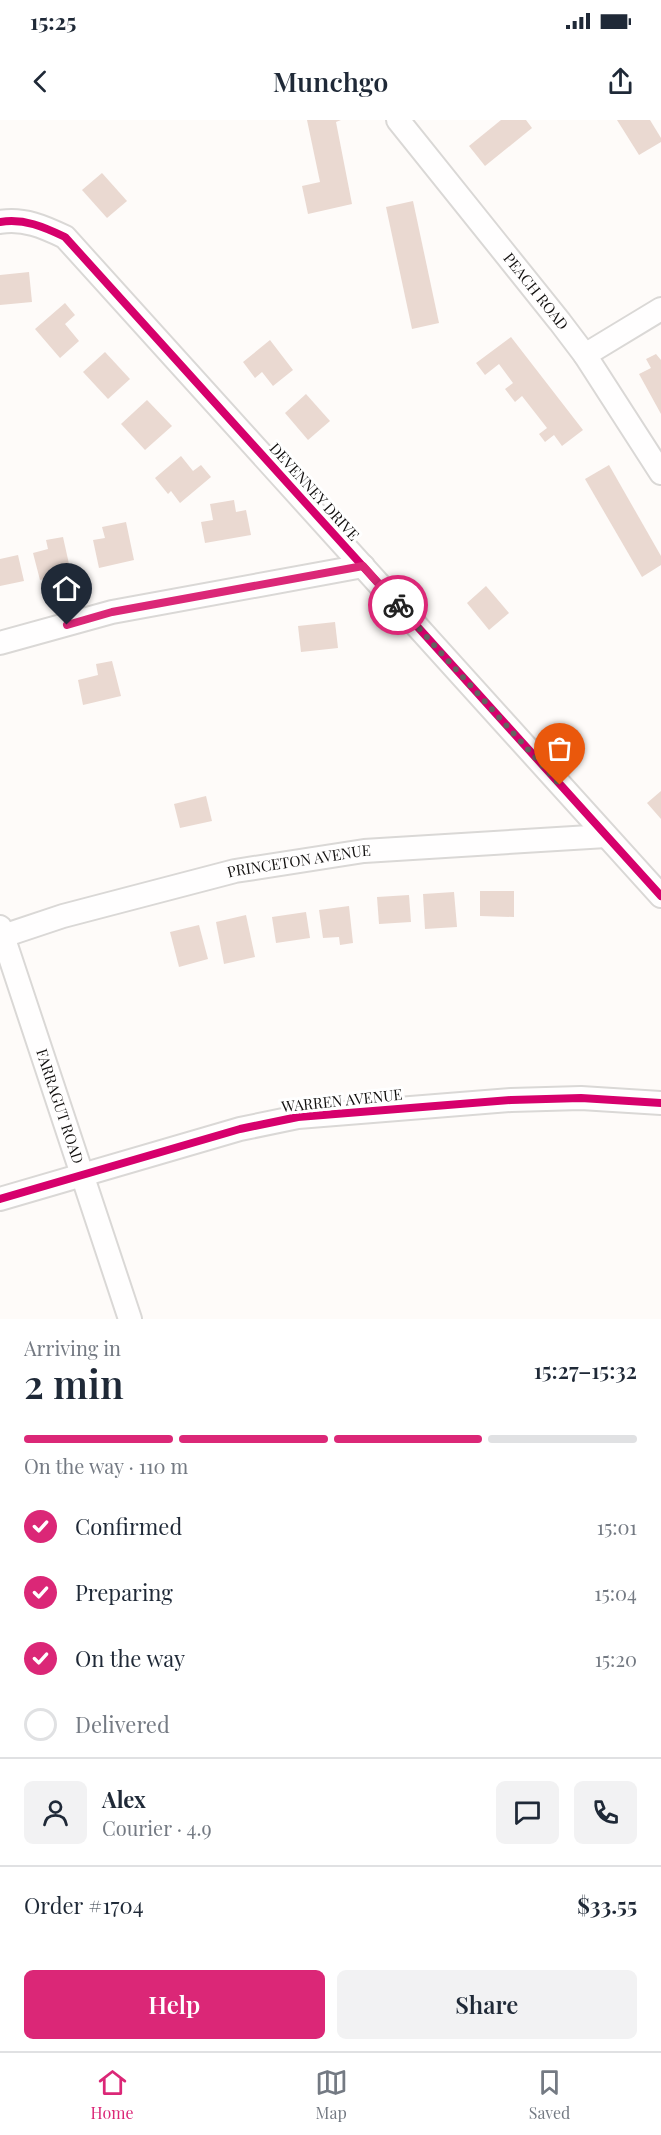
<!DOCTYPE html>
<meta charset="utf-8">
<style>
:root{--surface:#fff;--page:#f2f2f3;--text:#1f2937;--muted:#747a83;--line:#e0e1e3;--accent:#db2777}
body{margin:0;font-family:"Playfair Display",serif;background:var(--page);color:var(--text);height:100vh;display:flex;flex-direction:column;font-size:22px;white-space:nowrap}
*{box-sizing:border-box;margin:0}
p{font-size:20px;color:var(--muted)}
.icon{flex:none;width:33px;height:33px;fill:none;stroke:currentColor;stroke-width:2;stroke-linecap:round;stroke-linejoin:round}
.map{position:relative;height:1199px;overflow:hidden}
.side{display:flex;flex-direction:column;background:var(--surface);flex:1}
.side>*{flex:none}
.pin{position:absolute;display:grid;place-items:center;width:51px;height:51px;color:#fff;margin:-62px -26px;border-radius:50% 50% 50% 0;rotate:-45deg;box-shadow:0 0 6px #0007}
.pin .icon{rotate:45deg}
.courier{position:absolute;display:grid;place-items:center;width:60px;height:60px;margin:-30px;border:4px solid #db2777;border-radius:50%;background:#fff;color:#222;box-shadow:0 2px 8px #0007}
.head em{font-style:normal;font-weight:600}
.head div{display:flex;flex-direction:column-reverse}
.head{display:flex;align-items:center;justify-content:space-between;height:102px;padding:0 24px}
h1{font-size:39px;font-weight:600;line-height:45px}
.bar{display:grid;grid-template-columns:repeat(4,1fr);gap:9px 6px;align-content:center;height:72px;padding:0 24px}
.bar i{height:8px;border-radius:4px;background:var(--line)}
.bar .active{background:var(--accent)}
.bar p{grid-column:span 4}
.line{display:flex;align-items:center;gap:15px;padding:0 24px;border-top:2px solid var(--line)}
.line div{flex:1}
.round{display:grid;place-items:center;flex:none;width:63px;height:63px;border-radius:9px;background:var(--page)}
ol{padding:0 24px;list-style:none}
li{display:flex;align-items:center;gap:18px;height:66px}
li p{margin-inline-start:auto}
li .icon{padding:6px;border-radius:50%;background:var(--accent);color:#fff;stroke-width:4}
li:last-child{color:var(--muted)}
li i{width:33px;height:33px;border:3px solid var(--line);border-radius:50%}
.primary-button{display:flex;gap:12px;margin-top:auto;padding:12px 24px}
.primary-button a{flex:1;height:69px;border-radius:9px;background:var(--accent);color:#fff;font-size:24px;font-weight:600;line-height:69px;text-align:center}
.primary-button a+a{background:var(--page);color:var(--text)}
.status{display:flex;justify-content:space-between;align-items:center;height:42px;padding:0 30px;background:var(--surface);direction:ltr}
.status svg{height:16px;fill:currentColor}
header{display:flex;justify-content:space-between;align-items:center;height:78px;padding:0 24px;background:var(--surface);font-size:27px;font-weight:600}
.tab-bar{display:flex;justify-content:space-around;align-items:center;height:84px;border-top:2px solid var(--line);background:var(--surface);font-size:16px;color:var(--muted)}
.tab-bar a{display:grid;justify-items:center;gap:3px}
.tab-bar .active{color:var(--accent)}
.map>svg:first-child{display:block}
.building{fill:#ead9d1}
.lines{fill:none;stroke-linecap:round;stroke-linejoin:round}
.minor-casing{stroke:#dad8d6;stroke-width:26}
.minor{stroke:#fffefe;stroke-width:22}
.cycleway-casing{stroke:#fff;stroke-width:11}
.cycleway{stroke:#d6006c;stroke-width:8}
.done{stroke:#646260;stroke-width:6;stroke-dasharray:0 10.8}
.route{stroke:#db2777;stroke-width:8}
.labels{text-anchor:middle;stroke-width:6;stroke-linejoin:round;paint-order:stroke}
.street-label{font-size:15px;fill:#110f0e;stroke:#fff}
</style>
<div class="status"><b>15:25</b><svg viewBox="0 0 49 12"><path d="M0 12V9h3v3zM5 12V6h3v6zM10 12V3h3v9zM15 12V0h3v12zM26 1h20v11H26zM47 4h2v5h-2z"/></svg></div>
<header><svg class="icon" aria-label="back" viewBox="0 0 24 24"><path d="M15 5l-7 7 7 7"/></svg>Munchgo<svg class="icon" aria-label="share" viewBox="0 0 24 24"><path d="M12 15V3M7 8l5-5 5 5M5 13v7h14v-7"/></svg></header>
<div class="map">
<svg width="661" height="1199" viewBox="0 0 661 1199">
<rect width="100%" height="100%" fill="#fefbf9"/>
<g class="building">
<path d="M307,0H341L336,2L352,84L308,94L302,66L320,62Z"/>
<path d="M501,0H526L532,8L485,46L469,26Z"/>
<path d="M617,0H650L661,18V22L639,35Z"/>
<path d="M102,53L127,81L107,98L82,70Z"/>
<path d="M413,81L439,203L412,209L386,87Z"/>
<path d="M29,152L32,182L0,185V155Z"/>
<path d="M65,183L75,195L65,204L79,221L60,238L35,209Z"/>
<path d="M511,217L583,310L562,326L554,315L545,322L539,314L547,308L522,276L515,282L505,269L513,263L499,244L485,255L476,243Z"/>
<path d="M270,220L293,250L273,266L262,252L255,258L243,242Z"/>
<path d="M105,232L130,259L108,279L83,252Z"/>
<path d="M656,234L661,240V294L639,254L651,248L646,239Z"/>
<path d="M306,274L330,301L308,320L285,293Z"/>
<path d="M147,280L172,306L145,330L121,304Z"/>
<path d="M181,336L193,351L201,345L211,357L180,383L171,371L168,374L155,358Z"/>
<path d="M609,345L661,436V445L642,457L585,359Z"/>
<path d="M234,380L236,392L246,390L251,415L205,423L201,402L213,400L210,384Z"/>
<path d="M126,402L134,440L99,448L93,420L105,418L102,407Z"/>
<path d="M63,417L71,453L40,460L33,433L48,429L46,420Z"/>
<path d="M18,435L24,461L0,466V439Z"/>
<path d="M486,466L509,493L489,510L467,483Z"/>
<path d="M335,502L338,528L301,532L298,506Z"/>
<path d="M112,541L121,576L83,585L78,560L98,555L96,544Z"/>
<path d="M661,671V699L647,683Z"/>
<path d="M206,676L212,701L180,708L174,684Z"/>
<path d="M480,771H514V797L480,796Z"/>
<path d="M454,772L457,807L425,809L423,774Z"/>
<path d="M409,775L411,802L379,804L377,777Z"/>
<path d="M349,786L353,823L340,825L339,817L323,818L319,790Z"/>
<path d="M306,792L310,818L276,823L272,797Z"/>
<path d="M246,795L255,837L224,844L216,802Z"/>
<path d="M199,805L208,839L179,847L170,812Z"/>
</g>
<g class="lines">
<defs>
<g id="minor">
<path id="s1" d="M398,0L560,202L585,235L661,353"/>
<path d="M0,102C24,98 44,107 65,117L661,776"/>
<path d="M585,235L661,189"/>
<path d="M0,523L112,492L363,446"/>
<path id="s2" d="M0,807L130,1199"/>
<path id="s3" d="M0,817L63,796L235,751L364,731L606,716"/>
<path d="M0,1079L240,1009L298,997L511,980L581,978L661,983"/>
</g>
</defs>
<use href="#minor" class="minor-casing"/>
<use href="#minor" class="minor"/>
<defs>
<g id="cycleway">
<path d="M0,102C24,98 44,107 65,117L661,776"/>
<path d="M0,1079L240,1009L298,997L511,980L581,978L661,983"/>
</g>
</defs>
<use href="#cycleway" class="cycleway-casing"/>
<use href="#cycleway" class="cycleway"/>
</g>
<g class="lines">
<path class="done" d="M398,485L560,665"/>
<path class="route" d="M67,505L112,492L363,446L398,485"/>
</g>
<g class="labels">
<g class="street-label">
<text dy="5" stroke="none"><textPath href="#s1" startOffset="220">PEACH ROAD</textPath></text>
<text transform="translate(314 372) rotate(48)" y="5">DEVENNEY DRIVE</text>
<text dy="5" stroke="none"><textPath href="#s3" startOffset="309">PRINCETON AVENUE</textPath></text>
<text transform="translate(342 981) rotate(-6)" y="5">WARREN AVENUE</text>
<text dy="5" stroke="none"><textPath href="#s2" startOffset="189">FARRAGUT ROAD</textPath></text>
</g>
</g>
</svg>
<div class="pin" style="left:560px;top:665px;background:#ea580c"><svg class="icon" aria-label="bag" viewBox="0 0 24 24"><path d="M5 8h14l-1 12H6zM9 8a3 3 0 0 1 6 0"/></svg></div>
<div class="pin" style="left:67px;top:505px;background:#1f2937"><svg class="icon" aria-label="home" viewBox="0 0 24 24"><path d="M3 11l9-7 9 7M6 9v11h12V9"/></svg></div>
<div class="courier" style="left:398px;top:485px"><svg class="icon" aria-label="bike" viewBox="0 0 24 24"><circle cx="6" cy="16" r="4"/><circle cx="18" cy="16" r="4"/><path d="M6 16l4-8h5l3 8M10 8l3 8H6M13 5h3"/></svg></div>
</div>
<section class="side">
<div class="head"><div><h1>2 min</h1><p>Arriving in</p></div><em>15:27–15:32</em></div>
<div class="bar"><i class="active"></i><i class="active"></i><i class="active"></i><i></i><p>On the way · 110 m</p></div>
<ol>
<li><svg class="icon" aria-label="check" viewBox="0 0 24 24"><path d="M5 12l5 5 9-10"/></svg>Confirmed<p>15:01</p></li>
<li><svg class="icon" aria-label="check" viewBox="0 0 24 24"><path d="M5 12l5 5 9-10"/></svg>Preparing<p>15:04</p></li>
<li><svg class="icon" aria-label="check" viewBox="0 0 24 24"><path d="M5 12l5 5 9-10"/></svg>On the way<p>15:20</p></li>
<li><i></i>Delivered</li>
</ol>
<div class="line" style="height:108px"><a class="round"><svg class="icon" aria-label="person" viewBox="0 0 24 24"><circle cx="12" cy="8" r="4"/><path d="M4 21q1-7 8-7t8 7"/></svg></a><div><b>Alex</b><p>Courier · 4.9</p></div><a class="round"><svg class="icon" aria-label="chat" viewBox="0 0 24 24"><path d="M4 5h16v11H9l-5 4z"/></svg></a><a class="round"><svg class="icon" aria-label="phone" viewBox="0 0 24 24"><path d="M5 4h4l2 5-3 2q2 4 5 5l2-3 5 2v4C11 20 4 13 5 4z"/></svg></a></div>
<div class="line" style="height:78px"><div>Order #1704</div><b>$33.55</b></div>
<div class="primary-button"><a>Help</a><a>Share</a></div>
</section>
<nav class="tab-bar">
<a class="active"><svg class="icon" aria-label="home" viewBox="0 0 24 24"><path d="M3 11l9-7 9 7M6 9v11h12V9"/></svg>Home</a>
<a><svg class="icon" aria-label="map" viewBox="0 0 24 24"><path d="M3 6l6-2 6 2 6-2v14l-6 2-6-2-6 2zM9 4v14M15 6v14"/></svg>Map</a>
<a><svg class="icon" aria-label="saved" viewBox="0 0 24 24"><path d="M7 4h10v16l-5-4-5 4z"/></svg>Saved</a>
</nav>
